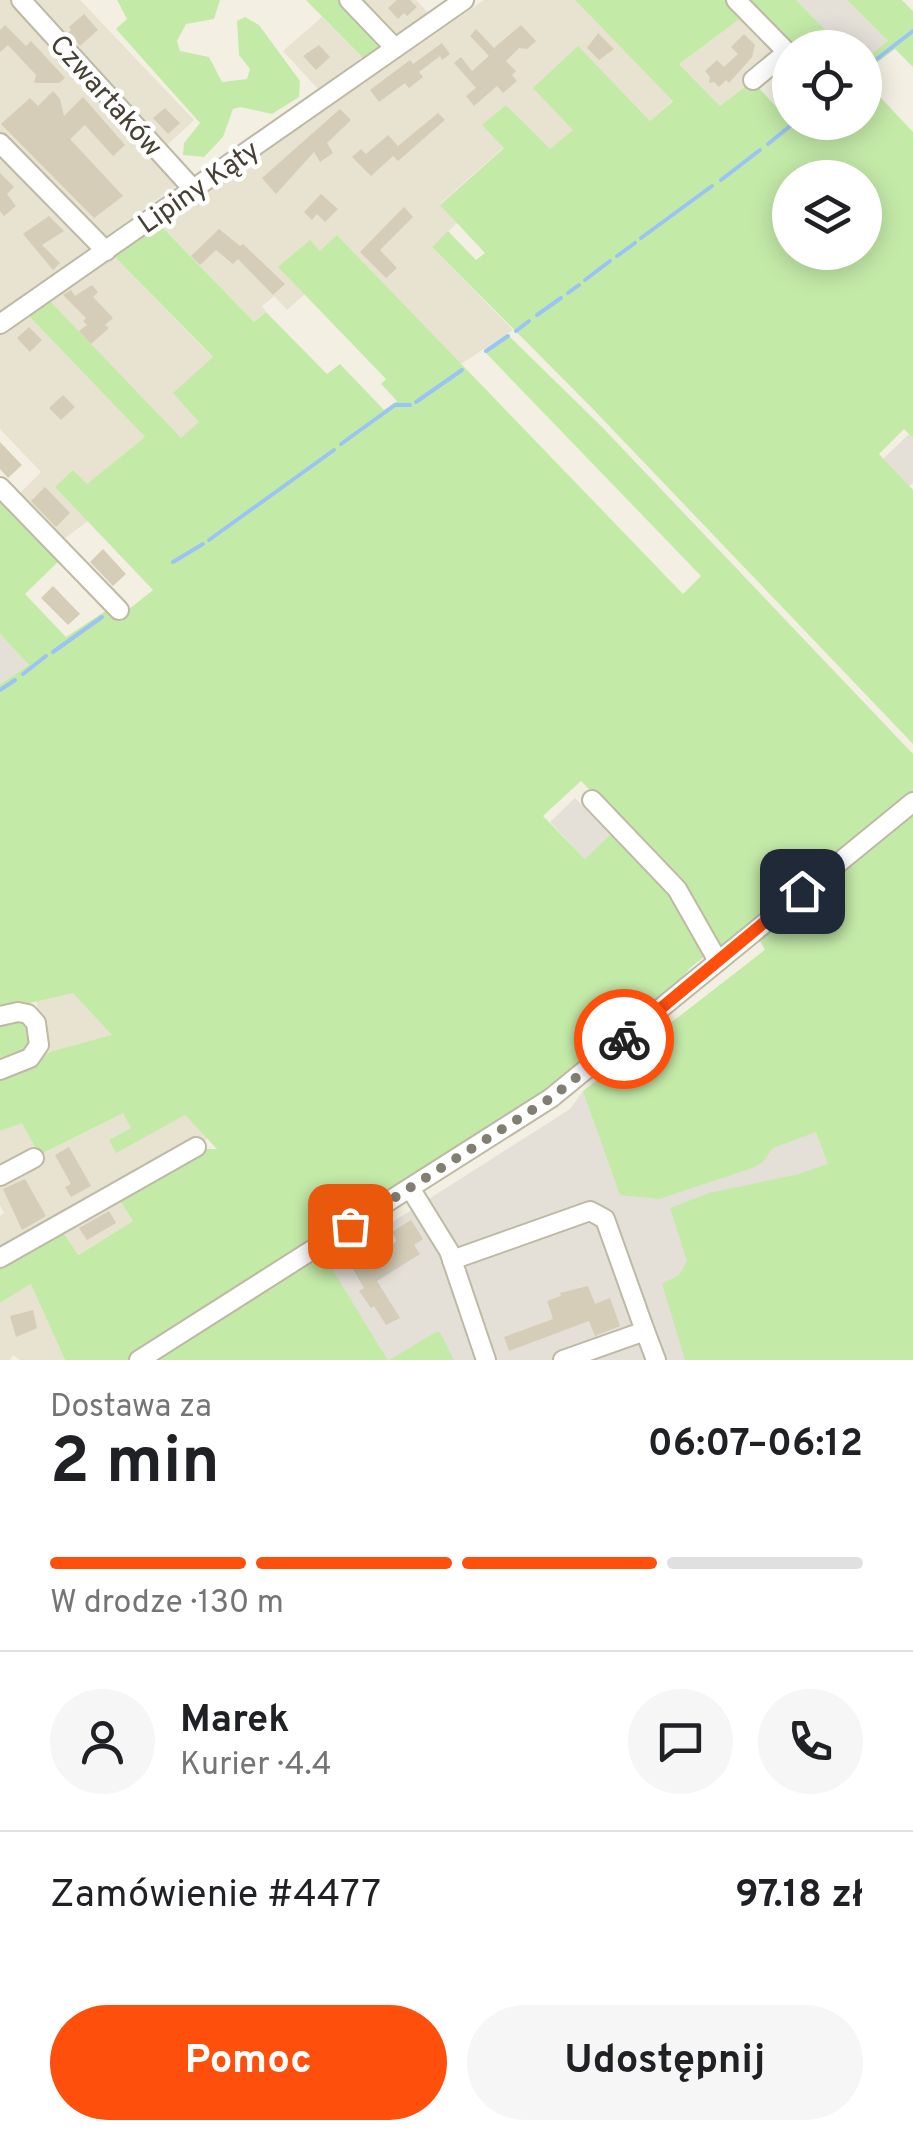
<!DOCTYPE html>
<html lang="pl">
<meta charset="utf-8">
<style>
:root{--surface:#fff;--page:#f6f6f6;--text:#202124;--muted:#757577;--line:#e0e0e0;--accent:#ff4f0d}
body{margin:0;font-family:Overpass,sans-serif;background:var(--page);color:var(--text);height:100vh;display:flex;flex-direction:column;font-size:38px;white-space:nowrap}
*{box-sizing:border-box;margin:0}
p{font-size:32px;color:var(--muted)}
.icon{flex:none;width:55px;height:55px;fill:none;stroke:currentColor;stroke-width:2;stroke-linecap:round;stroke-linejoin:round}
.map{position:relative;height:1360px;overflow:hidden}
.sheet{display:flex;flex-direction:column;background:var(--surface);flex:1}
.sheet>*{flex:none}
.fabs{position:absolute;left:772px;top:30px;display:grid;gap:20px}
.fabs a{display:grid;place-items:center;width:110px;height:110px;border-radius:50%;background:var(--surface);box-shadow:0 5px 25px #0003;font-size:50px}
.pin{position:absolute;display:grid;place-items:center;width:85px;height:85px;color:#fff;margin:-42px;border-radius:20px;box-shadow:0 5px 15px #0006}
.courier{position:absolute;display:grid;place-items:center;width:100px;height:100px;margin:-50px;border:8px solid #ff4f0d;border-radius:50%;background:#fff;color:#222;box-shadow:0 2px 12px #0007}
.summary em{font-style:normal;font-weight:700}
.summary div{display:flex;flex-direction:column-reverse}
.summary{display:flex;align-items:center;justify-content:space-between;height:170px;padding:0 50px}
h1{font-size:65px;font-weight:700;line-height:75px}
.bar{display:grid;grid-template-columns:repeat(4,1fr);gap:15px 10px;align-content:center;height:120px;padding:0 50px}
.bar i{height:12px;border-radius:8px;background:var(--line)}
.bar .current{background:var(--accent)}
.bar p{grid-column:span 4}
.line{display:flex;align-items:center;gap:25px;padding:0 50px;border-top:2px solid var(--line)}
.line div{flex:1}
.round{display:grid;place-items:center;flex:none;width:105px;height:105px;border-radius:52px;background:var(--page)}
.button{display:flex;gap:20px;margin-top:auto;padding:20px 50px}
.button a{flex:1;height:115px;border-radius:60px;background:var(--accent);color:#fff;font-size:40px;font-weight:700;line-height:115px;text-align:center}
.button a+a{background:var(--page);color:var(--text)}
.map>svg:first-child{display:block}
.residential{fill:#e7e3d0}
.industrial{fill:#e4e0d8}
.green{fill:#c4eaa8;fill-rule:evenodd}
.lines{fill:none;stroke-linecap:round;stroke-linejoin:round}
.stream{stroke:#9ac4f4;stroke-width:4}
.building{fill:#d5cdb7}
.minor-casing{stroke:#beb9a5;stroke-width:22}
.minor{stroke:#fff;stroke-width:18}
.done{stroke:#827e71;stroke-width:10;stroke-dasharray:0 18}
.route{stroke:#ff4f0d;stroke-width:12}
.labels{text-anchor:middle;stroke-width:9;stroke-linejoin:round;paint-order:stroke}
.street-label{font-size:28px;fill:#454033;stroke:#fff}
</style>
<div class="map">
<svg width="913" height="1360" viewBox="0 0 913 1360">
<rect width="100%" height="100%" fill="#f3f0e3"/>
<g class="residential">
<path d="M0,0H31L34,3L38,0H80L194,120L165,147L149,154L177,185L0,313Z"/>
<path d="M357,0H416L430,15L394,39Z"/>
<path d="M484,0H575L673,100L650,121L578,47L573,130L550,150L506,105L483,126L504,147L440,204L457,223L432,247L513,330L461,364L338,236L320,251L310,241L279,267L305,294L287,310L274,296L262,306L266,312L254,322L161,226L235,167L239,170Z"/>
<path d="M745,15L778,49L746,75V86L720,106L679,64Z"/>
<path d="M322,17L362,57L318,89L283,51Z"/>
<path d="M112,254L213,358L200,422L181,439L48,299Z"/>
<path d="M27,314L145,437L86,485L55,486L88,521L60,542L16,497L41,472L0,429V332Z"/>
<path d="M73,992L113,1036L49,1052L36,1001Z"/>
<path d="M123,1112L185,1115L208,1139L195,1143L0,1253V1216L4,1213L0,1205V1182L21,1171H33L43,1166L39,1155Z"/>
<path d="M22,1122L34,1146L0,1170V1131Z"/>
<path d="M117,1196L133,1221L77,1255L61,1229Z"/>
<path d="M32,1283L65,1360H20L13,1355L10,1360H0V1303Z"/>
</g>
<g class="industrial">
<path d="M796,0H847L888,41L865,59V48L842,47Z"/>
<path d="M909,434L913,438V483L909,486L883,459Z"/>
<path d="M0,634L29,665L0,684Z"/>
<path d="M575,798L610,835L585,859L550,822Z"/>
<path d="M765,950L913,1215L798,1360H388L328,1263L570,1109L583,1091Z"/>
</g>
<g class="green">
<path d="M117,0H220L214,19L186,24L177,41L180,51L209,57L222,82L247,79L250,69L239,55L237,21L245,17L259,25L300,81L299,97L272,114L241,107L233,109L223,137L204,157L183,155L184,143L200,123L116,29L127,19Z"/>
<path d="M306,0H340L382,44L381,48L365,60Z"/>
<path d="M575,0H731L745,15L679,64L720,106L746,86H757L790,122H865V81L913,132V438L904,429L879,454L913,490V744L592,408L432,247L448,231L476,260L485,253L440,205L504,148L482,125L506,105L550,149L573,130L533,88L578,46L650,121L673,101ZM790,178H865V252H790Z"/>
<path d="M743,0H796L842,47L790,48Z"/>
<path d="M847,0H902L913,11V67L895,49L866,71L865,59L888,41Z"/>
<path d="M155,224L161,226L254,322L266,312L327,374L340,364L384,410L397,401L381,384L386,379L278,267L310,240L320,251L337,235L683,594L701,576L484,351L507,334L602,427L913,754V793L730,943L718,946L673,876L581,781L543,816L585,859L616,829L655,872L709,953L690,968L672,991L549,1091L130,1360H65L31,1284L0,1303V1264L61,1229L78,1255L133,1221L117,1196L203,1149H217L185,1115L116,1153L109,1140L131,1128L123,1113L39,1155L22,1123L0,1131V1078L38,1062L49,1052L112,1035L73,993L0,1010V684L29,665L0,634V493L62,558L25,594L66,637L110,608L119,617L153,590L55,487L73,470L87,484L145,437L27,314L48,299L181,438L199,422L173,393L213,357L112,254Z"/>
<path d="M913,814V1360H685L662,1284L679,1275L687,1261L670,1208L709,1193L799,1174L828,1164L816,1132L773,1148L762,1163L750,1169L659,1199L620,1195L583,1091L765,950L758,937Z"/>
<path d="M19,1018L29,1025L33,1041L30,1050L0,1063V1022Z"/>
<path d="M321,1251L388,1360H150Z"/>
<path d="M436,1332H440L454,1360H389Z"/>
</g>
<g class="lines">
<g class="stream">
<path d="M865,68L913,31"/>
<path d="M768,144L795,122"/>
<path d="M721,180L760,150"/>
<path d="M641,238L712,186"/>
<path d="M617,256L635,243"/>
<path d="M585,280L610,261"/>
<path d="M568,293L579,285"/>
<path d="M537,315L561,298"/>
<path d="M516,331L529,321"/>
<path d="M486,351L508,336"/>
<path d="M416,402L462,370"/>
<path d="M341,444L395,405H410"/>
<path d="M209,540L334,450"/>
<path d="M173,562L203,544"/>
<path d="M53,652L102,617"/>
<path d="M23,674L46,656"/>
<path d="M0,690L15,680"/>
</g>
</g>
<g class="building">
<path d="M397,0H410L417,7L407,16L404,13L398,19L388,8Z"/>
<path d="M84,14L98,30L80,46L68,33L71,30L69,27Z"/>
<path d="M5,25L26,46L31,41L65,78L59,83H34L36,75L8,45L0,52V30Z"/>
<path d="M521,25L536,41L527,49L519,48L506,61L516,71L512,75L517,81L503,93L497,86L474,106L466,96L476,88L454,63L461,57L472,71L489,56L470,36L476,29L494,48Z"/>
<path d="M598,33L614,49L599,60L587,48Z"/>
<path d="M744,34L755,45L752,57L729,83L726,80L719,87L714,82L709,83L710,77L705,71L717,60L724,67L738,54L731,47Z"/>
<path d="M442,43L450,54L442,60L440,56L419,72L423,77L409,88L405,83L379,102L370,90L410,60L413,64Z"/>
<path d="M319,45L330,57L316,70L303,56Z"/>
<path d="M53,91L60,99L64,116L83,97L125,145L113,156L85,125L70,139L123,196L94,218L1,124L30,98L38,106Z"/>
<path d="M165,108L180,123L168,134L153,118Z"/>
<path d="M340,109L351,120L327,143L333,153L320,162L314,152L276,194L262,178Z"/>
<path d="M438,113L445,120L398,161L393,156L371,176L352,157L361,149L366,154L388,135L398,146Z"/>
<path d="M0,173L14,187L7,194L16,206L4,216L0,211Z"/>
<path d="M321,194L338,209L325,222L317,214L312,220L304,212Z"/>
<path d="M404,207L413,217L380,250L397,268L386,278L360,252Z"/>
<path d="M49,216L64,231L42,245L60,263L53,270L23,234Z"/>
<path d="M219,229L240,246L243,244L285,284L273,295L238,259L233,264L216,250L200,265L191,256Z"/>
<path d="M92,285L98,292L93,297L113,318L105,325L109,328L91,344L79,331L87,325L83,321L86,318L63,295L71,290L75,296Z"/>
<path d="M29,327L42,340L30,352L17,338Z"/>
<path d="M63,395L75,407L61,420L49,408Z"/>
<path d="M0,442L22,465L8,478L0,469Z"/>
<path d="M45,487L70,513L56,527L31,501Z"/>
<path d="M103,549L126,574L113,586L90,562Z"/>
<path d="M53,586L80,614L68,625L41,598Z"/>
<path d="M69,1147L91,1186L71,1197L65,1187L71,1184L55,1155Z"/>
<path d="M25,1179L46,1216L22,1230L3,1189Z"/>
<path d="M109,1211L116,1223L87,1240L79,1228Z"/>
<path d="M411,1220L423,1239L414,1245L420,1254L377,1281L400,1318L386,1325L374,1306L371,1308L359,1291L364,1288L353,1269L397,1241L392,1232Z"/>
<path d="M588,1286L595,1304L610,1298L620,1326L595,1336L589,1321L509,1351L504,1337L553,1319L547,1301L561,1296L560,1293Z"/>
<path d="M33,1310L37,1328L16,1337L10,1316Z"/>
</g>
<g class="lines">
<defs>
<g id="minor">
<path d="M21,0L193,189"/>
<path d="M349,0L395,48"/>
<path d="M736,0L787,52L753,80"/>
<path d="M0,143L106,251"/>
<path d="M0,324L464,0"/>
<path d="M0,487L119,610"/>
<path d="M592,800L677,889L718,961"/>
<path d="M0,1016L18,1012L28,1014L36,1023L39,1045L30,1058L0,1070"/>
<path d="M0,1176L34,1158"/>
<path d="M410,1188L449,1251L486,1360"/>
<path d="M0,1258L196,1147"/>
<path d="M452,1260L590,1211L605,1219L645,1331L563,1360"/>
<path d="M645,1331L656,1360"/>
<path d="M139,1360L551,1098L913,802"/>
</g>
</defs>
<use href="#minor" class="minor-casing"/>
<use href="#minor" class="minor"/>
</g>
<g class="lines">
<path class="done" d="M350,1226L551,1098L624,1039"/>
<path class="route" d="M624,1039L802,891"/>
</g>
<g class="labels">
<g class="street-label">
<text transform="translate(107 95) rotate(48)" y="10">Czwartaków</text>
<text transform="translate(198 186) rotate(-35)" y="10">Lipiny Kąty</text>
</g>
</g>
</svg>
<div class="fabs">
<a><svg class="icon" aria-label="locate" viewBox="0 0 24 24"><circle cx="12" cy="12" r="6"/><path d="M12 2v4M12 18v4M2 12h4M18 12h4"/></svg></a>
<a><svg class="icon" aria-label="layers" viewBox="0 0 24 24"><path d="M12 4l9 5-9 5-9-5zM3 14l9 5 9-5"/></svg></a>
</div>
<div class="pin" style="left:350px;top:1226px;background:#ea580c"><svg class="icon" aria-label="bag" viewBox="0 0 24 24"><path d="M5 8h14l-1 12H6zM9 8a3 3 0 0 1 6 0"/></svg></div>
<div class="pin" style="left:802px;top:891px;background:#1f2937"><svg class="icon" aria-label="home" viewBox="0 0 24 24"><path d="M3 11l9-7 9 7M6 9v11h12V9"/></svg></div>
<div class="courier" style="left:624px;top:1039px"><svg class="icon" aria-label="bike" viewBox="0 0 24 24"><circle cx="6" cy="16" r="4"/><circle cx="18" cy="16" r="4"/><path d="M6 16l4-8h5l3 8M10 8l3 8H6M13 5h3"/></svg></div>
</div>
<section class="sheet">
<div class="summary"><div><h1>2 min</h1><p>Dostawa za</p></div><em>06:07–06:12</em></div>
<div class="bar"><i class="current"></i><i class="current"></i><i class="current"></i><i></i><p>W drodze · 130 m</p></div>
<div class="line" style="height:180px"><a class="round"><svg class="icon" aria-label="person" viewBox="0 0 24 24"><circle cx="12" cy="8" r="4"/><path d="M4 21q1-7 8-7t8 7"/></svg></a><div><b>Marek</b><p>Kurier · 4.4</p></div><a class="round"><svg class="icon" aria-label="chat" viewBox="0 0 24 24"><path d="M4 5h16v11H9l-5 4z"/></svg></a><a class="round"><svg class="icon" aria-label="phone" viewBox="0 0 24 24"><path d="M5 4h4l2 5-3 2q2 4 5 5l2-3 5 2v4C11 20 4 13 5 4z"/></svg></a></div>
<div class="line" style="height:130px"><div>Zamówienie #4477</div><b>97.18 zł</b></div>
<div class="button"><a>Pomoc</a><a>Udostępnij</a></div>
</section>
